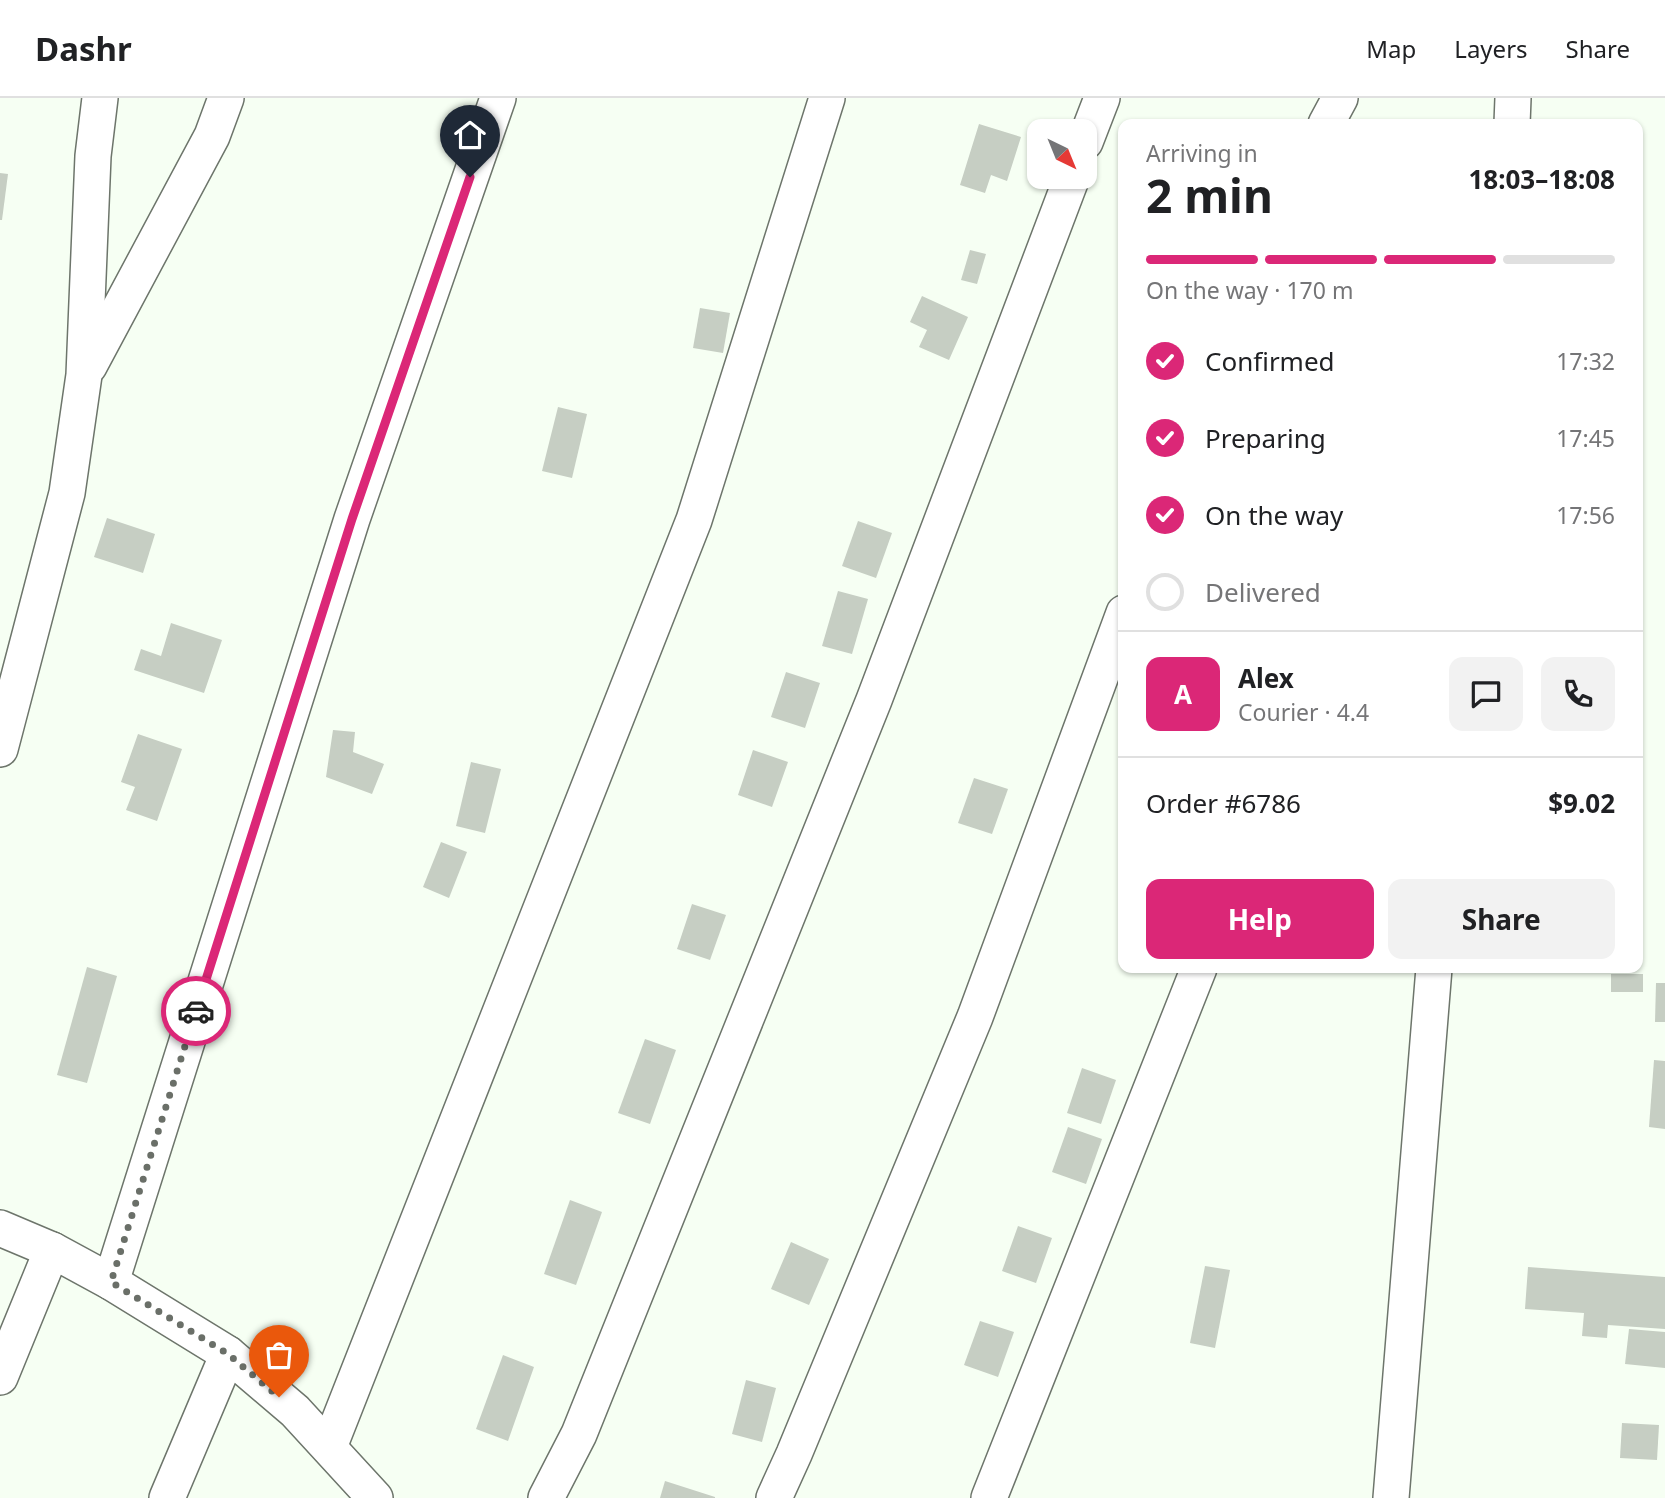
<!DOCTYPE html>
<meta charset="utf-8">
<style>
:root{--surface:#fff;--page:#f2f2f2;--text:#202124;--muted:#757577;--line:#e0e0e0;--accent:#db2777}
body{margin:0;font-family:"Noto Sans",sans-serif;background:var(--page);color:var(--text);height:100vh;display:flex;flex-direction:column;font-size:26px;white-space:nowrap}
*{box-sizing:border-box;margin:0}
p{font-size:23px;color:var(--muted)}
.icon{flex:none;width:38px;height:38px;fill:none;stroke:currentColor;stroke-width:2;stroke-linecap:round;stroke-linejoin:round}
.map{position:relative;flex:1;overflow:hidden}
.panel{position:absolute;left:1118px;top:21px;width:525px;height:854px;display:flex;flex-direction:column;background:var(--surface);border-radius:14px;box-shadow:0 2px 5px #0004}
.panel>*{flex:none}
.needle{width:46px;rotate:137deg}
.buttons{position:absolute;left:1027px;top:21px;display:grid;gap:14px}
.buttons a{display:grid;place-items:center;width:70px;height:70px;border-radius:14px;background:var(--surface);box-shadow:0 2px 5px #0004;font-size:35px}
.pin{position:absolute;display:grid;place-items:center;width:60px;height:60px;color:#fff;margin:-72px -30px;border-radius:50% 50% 50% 0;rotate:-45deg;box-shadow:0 0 7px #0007}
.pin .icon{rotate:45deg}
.courier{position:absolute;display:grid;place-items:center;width:70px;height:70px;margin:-35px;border:5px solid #db2777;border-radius:50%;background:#fff;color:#222;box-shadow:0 2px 9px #0007}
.head em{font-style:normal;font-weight:700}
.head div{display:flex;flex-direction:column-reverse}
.head{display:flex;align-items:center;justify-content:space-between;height:119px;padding:0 28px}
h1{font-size:46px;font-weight:700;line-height:52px}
.bar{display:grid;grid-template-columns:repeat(4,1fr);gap:10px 7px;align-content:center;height:84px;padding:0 28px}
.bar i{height:9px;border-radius:5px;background:var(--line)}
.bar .on{background:var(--accent)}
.bar p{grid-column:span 4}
.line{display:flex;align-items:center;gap:18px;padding:0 28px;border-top:2px solid var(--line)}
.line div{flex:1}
.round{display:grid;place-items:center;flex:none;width:74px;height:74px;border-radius:14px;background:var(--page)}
ol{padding:0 28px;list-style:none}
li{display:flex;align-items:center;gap:21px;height:77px}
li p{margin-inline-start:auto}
li .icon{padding:7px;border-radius:50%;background:var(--accent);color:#fff;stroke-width:4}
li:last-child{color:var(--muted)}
li i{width:38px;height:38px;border:4px solid var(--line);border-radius:50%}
.primary-button{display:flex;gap:14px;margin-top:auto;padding:14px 28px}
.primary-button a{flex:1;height:80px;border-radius:14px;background:var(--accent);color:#fff;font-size:28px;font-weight:700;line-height:80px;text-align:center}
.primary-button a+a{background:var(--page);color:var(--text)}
header{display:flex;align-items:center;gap:42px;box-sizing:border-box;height:98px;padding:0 35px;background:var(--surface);border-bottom:2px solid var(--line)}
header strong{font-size:33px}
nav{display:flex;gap:38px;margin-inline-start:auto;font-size:24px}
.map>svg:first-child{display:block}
.building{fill:#c6cec3}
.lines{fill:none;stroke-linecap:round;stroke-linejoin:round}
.street-casing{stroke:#6d756b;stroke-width:38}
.street{stroke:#fff;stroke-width:35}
.done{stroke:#6a6f68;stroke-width:7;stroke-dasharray:0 12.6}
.route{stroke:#db2777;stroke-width:9}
</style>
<header>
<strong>Dashr</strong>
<nav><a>Map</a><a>Layers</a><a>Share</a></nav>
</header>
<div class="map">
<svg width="1665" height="1400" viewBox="0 0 1665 1400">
<rect width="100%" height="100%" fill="#f6fff3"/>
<g class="building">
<path d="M979,26L1021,39L1007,83L991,77L985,95L960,87Z"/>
<path d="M0,75L8,76L2,122H0Z"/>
<path d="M970,152L986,156L977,186L961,182Z"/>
<path d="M922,198L968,219L949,262L919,249L927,232L910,224Z"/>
<path d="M700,210L730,215L723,255L693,250Z"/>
<path d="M558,309L587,316L572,380L542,373Z"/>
<path d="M107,420L155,436L143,475L94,459Z"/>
<path d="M858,423L892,435L876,480L842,468Z"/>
<path d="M838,493L868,501L852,556L822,548Z"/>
<path d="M171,525L222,542L204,595L134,572L141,551L161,558Z"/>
<path d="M786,574L820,585L805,630L771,619Z"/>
<path d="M333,632L355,634L353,654L384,666L372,696L326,679Z"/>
<path d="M138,636L182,651L157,723L126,712L135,689L121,684Z"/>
<path d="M753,652L788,664L772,709L738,697Z"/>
<path d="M471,664L501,671L485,735L456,728Z"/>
<path d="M974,680L1008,691L992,736L958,725Z"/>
<path d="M441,744L467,754L449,800L423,789Z"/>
<path d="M692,806L726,817L710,862L677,851Z"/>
<path d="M87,869L117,878L87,985L57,977Z"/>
<rect x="1611" y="876" width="32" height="18"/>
<path d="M1656,885H1665V924H1655Z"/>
<path d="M645,941L676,952L650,1026L618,1015Z"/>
<path d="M1654,962L1665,963V1031L1649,1029Z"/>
<path d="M1082,970L1116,982L1101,1026L1067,1015Z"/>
<path d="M1068,1029L1102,1041L1086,1086L1052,1074Z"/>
<path d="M570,1102L602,1114L576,1187L544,1176Z"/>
<path d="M1018,1128L1052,1140L1036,1185L1002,1173Z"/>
<path d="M791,1144L829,1161L809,1207L771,1191Z"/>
<path d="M1205,1168L1230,1172L1215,1250L1190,1245Z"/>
<path d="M1528,1169L1665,1179V1231L1608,1227L1607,1240L1582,1238L1584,1215L1525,1211Z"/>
<path d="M980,1223L1014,1234L998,1279L964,1267Z"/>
<path d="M1629,1231L1665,1234V1270L1625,1266Z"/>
<path d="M503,1257L534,1269L508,1343L476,1331Z"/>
<path d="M746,1282L776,1290L762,1344L732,1336Z"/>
<path d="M1622,1325L1659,1327L1657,1362L1620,1360Z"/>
<path d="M665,1383L715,1399V1400H660Z"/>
</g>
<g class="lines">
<defs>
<g id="street">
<path d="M1326,26L1340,0"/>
<path d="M1512,26L1513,0"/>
<path d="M1085,44L1102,0"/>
<path d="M89,268L212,38L226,0"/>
<path d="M0,651L67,395L84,277L93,58L100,0"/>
<path d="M0,1130L52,1152L111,1184L228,1256L295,1313L375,1400"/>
<path d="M111,1184L352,421L498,0"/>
<path d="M0,1279L52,1152"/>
<path d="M329,1349L694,422L827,0"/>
<path d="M167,1400L228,1256"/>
<path d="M546,1400L579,1336L874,602L1072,79"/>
<path d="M774,1400L794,1356L975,919L1124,515"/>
<path d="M989,1400L1199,870"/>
<path d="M1391,1400L1434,870"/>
</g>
</defs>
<use href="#street" class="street-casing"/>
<use href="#street" class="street"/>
</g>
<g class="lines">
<path class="done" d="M196,913L111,1184L228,1256L279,1299"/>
<path class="route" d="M196,913L352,421L470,79"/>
</g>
</svg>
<div class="buttons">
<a><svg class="needle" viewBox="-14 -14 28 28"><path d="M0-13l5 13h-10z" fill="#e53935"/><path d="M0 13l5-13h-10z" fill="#757577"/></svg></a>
</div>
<div class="pin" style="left:279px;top:1299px;background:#ea580c"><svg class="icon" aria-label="bag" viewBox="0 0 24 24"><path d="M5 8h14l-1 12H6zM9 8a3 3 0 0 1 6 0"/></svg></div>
<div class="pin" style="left:470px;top:79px;background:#1f2937"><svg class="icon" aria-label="home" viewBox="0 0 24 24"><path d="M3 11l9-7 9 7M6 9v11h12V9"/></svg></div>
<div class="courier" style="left:196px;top:913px"><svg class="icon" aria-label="car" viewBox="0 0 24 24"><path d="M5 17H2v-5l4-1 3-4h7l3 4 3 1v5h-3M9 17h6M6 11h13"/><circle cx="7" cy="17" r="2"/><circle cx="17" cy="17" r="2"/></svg></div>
<section class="panel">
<div class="head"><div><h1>2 min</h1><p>Arriving in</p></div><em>18:03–18:08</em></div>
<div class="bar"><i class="on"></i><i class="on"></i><i class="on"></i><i></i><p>On the way · 170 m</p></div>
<ol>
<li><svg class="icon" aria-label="check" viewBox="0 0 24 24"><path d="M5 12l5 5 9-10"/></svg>Confirmed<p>17:32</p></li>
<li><svg class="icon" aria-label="check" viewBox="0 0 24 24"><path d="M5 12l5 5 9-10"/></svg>Preparing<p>17:45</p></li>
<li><svg class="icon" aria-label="check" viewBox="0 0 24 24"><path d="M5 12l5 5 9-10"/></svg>On the way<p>17:56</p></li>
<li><i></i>Delivered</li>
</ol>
<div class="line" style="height:126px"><b class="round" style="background:var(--accent);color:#fff">A</b><div><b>Alex</b><p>Courier · 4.4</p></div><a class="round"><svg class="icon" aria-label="chat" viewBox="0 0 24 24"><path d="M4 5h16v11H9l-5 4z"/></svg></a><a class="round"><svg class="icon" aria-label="phone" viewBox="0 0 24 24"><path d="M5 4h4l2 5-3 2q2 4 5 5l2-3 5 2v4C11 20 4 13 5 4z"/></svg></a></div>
<div class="line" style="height:91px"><div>Order #6786</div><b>$9.02</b></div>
<div class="primary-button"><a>Help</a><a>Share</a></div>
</section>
</div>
